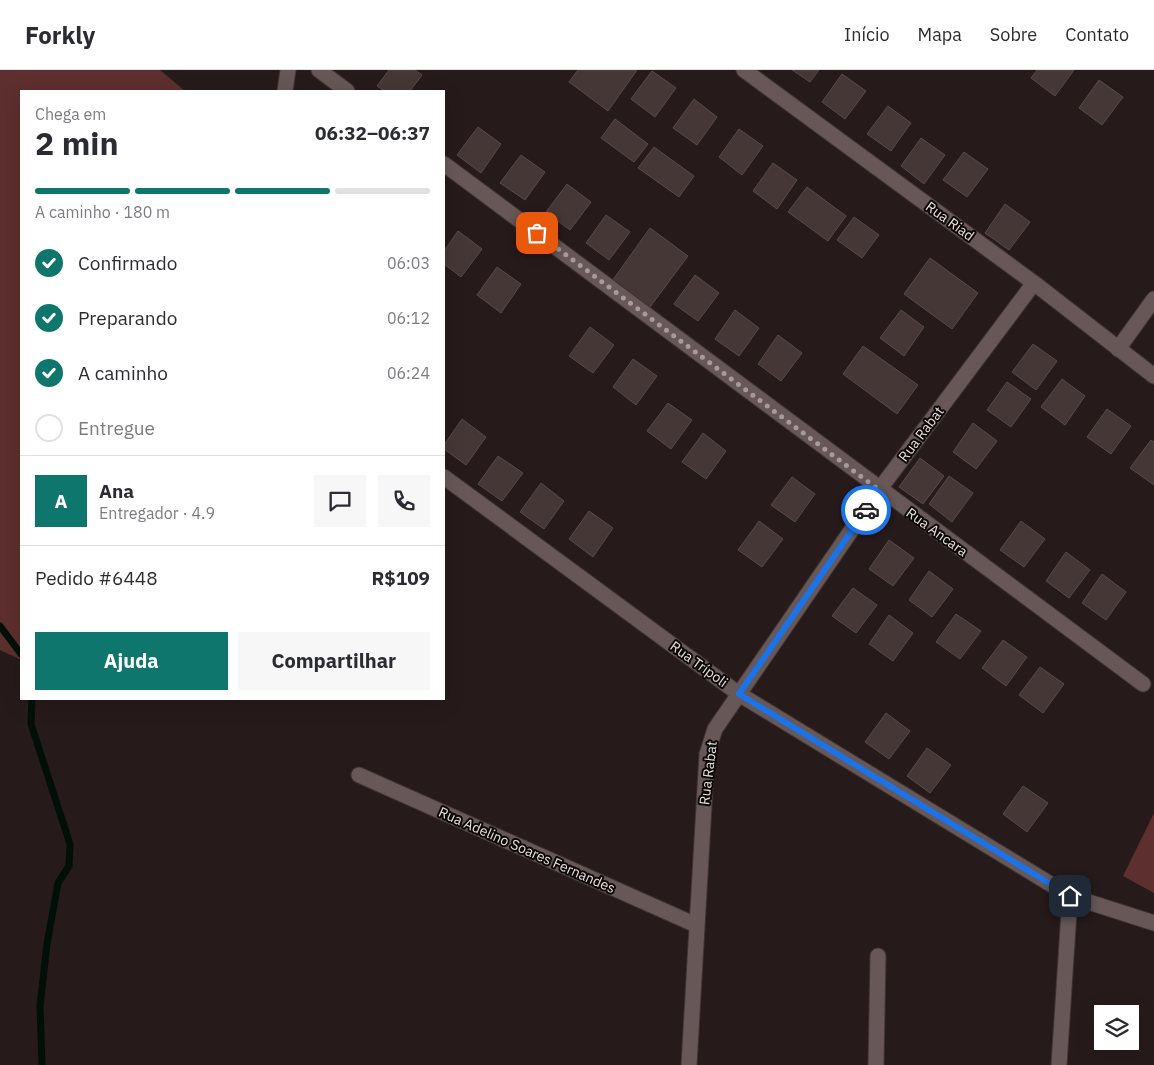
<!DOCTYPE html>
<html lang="pt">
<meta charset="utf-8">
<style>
:root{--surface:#fff;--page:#f7f7f7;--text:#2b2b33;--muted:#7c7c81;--line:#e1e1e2;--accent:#0f766e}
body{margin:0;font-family:"IBM Plex Sans",sans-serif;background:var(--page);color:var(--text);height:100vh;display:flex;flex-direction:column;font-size:19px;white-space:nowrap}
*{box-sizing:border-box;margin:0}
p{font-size:16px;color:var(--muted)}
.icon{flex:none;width:28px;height:28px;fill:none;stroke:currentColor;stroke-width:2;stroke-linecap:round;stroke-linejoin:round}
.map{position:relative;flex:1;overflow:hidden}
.details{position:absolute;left:20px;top:20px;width:425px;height:610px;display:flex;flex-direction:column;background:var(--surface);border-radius:0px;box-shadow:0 5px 20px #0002}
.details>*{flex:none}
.controls{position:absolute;left:1094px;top:935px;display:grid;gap:10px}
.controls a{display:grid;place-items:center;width:45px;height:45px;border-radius:0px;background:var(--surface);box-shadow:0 5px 20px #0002;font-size:25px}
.pin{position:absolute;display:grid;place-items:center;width:42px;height:42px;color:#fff;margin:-21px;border-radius:10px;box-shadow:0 2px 8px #0006}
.courier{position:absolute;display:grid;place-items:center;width:50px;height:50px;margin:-25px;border:4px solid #1a73e8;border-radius:50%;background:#fff;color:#222;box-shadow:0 1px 6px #0007}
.headline em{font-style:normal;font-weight:700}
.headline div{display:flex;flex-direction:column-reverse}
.headline{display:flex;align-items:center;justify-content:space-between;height:85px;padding:0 15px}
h1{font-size:32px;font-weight:700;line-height:38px}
.bar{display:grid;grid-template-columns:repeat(4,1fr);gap:8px 5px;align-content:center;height:60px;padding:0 15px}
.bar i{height:6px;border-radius:4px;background:var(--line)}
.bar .on{background:var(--accent)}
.bar p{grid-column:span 4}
.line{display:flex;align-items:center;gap:12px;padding:0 15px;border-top:1px solid var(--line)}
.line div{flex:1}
.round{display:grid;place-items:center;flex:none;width:52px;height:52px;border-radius:0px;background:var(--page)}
ol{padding:0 15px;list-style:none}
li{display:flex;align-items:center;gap:15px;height:55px}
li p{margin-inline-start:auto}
li .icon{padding:5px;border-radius:50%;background:var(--accent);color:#fff;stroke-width:4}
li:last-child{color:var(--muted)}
li i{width:28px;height:28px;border:2px solid var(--line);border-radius:50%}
.button{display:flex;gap:10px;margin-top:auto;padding:10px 15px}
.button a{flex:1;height:58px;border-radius:0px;background:var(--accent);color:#fff;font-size:20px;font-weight:700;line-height:58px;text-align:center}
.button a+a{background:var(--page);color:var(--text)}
header{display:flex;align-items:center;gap:30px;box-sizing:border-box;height:70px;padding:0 25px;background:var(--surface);border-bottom:1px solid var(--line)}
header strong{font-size:24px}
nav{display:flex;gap:28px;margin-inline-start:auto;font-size:18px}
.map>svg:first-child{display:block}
.green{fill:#5d2f2e}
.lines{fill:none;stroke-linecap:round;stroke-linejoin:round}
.stream{stroke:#001009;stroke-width:7}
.building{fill:#453736;stroke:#584a49}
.street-casing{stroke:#3f3535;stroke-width:17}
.street{stroke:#675857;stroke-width:15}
.done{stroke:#a69b9b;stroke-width:5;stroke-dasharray:0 9}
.route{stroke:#1a73e8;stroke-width:6}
.labels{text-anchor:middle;stroke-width:4;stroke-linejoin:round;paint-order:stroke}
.street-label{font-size:14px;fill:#eae1e0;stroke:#0c0707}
</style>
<header>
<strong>Forkly</strong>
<nav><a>Início</a><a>Mapa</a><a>Sobre</a><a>Contato</a></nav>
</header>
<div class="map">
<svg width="1154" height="995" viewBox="0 0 1154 995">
<rect width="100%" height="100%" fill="#271a1a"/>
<g class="green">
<path d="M0,0H160L185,21H21V590L0,580Z"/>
<path d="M1154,743V823L1123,806Z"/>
</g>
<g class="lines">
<g class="stream">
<path d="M0,556L21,584"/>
<path d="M32,629L31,654L70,774L69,796L58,813L47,874L40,936L42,995"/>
</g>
</g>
<g class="building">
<path d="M389,0H415L422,5L410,21H385L377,16Z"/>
<path d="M578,0H637L608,41L569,12Z"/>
<path d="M792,0H819L810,12Z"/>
<path d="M1037,0H1074L1055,26L1031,8Z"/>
<path d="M652,1L676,18L655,47L631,29Z"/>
<path d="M842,4L866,21L845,49L822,32Z"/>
<path d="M1099,10L1123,27L1102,55L1079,38Z"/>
<path d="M694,29L717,47L697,75L673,58Z"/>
<path d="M888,36L911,53L891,81L867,64Z"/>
<path d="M615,49L648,74L634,92L601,68Z"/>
<path d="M478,57L501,74L481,103L457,85Z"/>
<path d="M739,59L763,76L742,105L719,87Z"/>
<path d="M921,68L945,85L924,114L901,96Z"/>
<path d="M654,77L694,106L679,127L638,98Z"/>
<path d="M964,82L988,99L967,127L943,110Z"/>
<path d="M521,85L545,102L525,130L500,113Z"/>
<path d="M773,93L797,110L777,139L753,121Z"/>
<path d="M567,114L591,132L570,160L546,142Z"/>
<path d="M807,117L846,146L828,171L788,142Z"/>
<path d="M1005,134L1030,152L1009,180L985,163Z"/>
<path d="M606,145L630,162L609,190L586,173Z"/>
<path d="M854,147L879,165L862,188L837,170Z"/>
<path d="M650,158L688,186L647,241L610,214Z"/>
<path d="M458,161L482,179L461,207L444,194V181Z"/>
<path d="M930,188L978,223L952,259L904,224Z"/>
<path d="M497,197L521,214L501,243L477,225Z"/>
<path d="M695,205L719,223L698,251L674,234Z"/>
<path d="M735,240L759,258L739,286L715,269Z"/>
<path d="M901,240L924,257L904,286L880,268Z"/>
<path d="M590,257L614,275L593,303L569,286Z"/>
<path d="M778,265L802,283L781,311L758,294Z"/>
<path d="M1033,274L1057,291L1036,320L1012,302Z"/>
<path d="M863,276L918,315L897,344L843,304Z"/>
<path d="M633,289L657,306L636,335L613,317Z"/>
<path d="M1062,309L1085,326L1065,355L1041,337Z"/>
<path d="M1007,312L1031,329L1011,357L987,340Z"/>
<path d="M668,333L692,350L671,379L647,361Z"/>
<path d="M1107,339L1131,356L1111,384L1087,367Z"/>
<path d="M462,349L486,367L466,395L444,379V375Z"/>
<path d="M973,353L997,371L976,399L953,382Z"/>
<path d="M703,363L726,381L706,409L682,392Z"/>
<path d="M1151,370L1154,372V415L1130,398Z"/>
<path d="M498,386L523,403L502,431L478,414Z"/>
<path d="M920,388L944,406L923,434L899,417Z"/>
<path d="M949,406L973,423L952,452L929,434Z"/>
<path d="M792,407L815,424L795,452L771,435Z"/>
<path d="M541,413L564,431L544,459L520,442Z"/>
<path d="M589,441L613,458L593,487L569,469Z"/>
<path d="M759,451L783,469L762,497L738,480Z"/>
<path d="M1021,451L1045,469L1024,497L1000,480Z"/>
<path d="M889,470L914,488L893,516L869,499Z"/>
<path d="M1066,482L1090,500L1069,528L1046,511Z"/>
<path d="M929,501L953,519L932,547L909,530Z"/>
<path d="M1102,504L1126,522L1106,550L1082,533Z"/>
<path d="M853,518L877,535L856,563L832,546Z"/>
<path d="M956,544L981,561L960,589L936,572Z"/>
<path d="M889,545L913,563L893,591L869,574Z"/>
<path d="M1003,570L1027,587L1006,616L982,598Z"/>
<path d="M1040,597L1064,614L1043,643L1019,625Z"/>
<path d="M886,643L910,661L889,689L865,672Z"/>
<path d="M927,678L951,695L930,723L907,706Z"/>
<path d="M1023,716L1048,733L1027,762L1003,744Z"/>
</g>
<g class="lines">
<defs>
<g id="street">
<path d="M319,0L347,21"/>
<path d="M744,0L1034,213L1154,306"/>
<path d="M285,21L288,0"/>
<path d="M444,94L1143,614"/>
<path d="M1118,279L1154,229"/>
<path d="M444,407L739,624L1070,826L1154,853"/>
<path d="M359,705L696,855"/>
<path d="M689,995L707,684L715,659L879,420L1034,213"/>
<path d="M876,995L878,886"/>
<path d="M1059,995L1070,826"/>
</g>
</defs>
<use href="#street" class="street-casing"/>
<use href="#street" class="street"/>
</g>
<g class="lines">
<path class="done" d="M537,163L879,420L866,440"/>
<path class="route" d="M866,440L739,624L1070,826"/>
</g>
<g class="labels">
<g class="street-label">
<text transform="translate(950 151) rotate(36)" y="5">Rua Riad</text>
<text transform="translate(921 364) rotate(-53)" y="5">Rua Rabat</text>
<text transform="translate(937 462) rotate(36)" y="5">Rua Ancara</text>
<text transform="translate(699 594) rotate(36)" y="5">Rua Trípoli</text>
<text transform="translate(708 703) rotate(-83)" y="5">Rua Rabat</text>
<text transform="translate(527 780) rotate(24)" y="5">Rua Adelino Soares Fernandes</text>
</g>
</g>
</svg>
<div class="controls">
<a><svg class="icon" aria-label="layers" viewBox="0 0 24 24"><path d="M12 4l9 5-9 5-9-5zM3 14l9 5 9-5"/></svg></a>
</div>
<div class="pin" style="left:537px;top:163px;background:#ea580c"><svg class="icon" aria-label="bag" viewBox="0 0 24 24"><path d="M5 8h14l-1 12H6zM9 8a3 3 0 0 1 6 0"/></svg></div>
<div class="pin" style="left:1070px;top:826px;background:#1f2937"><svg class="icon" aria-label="home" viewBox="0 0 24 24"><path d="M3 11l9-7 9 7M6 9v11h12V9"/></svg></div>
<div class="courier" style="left:866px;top:440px"><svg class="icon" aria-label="car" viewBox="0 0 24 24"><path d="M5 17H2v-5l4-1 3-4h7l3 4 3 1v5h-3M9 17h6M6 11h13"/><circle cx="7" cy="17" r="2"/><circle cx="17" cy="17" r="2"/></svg></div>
<section class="details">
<div class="headline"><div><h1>2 min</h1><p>Chega em</p></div><em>06:32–06:37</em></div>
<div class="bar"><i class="on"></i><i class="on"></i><i class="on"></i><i></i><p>A caminho · 180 m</p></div>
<ol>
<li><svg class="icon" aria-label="check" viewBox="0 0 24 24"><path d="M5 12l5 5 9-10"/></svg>Confirmado<p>06:03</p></li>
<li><svg class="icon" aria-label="check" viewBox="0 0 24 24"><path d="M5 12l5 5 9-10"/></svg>Preparando<p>06:12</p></li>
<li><svg class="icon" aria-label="check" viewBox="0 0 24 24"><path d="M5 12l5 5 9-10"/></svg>A caminho<p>06:24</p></li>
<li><i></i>Entregue</li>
</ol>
<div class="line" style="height:90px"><b class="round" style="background:var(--accent);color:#fff">A</b><div><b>Ana</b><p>Entregador · 4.9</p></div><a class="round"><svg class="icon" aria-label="chat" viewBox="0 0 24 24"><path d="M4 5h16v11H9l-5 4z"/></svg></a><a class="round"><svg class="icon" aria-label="phone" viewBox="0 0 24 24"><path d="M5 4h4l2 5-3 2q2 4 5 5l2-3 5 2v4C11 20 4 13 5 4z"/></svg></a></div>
<div class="line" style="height:65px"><div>Pedido #6448</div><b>R$109</b></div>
<div class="button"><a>Ajuda</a><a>Compartilhar</a></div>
</section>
</div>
